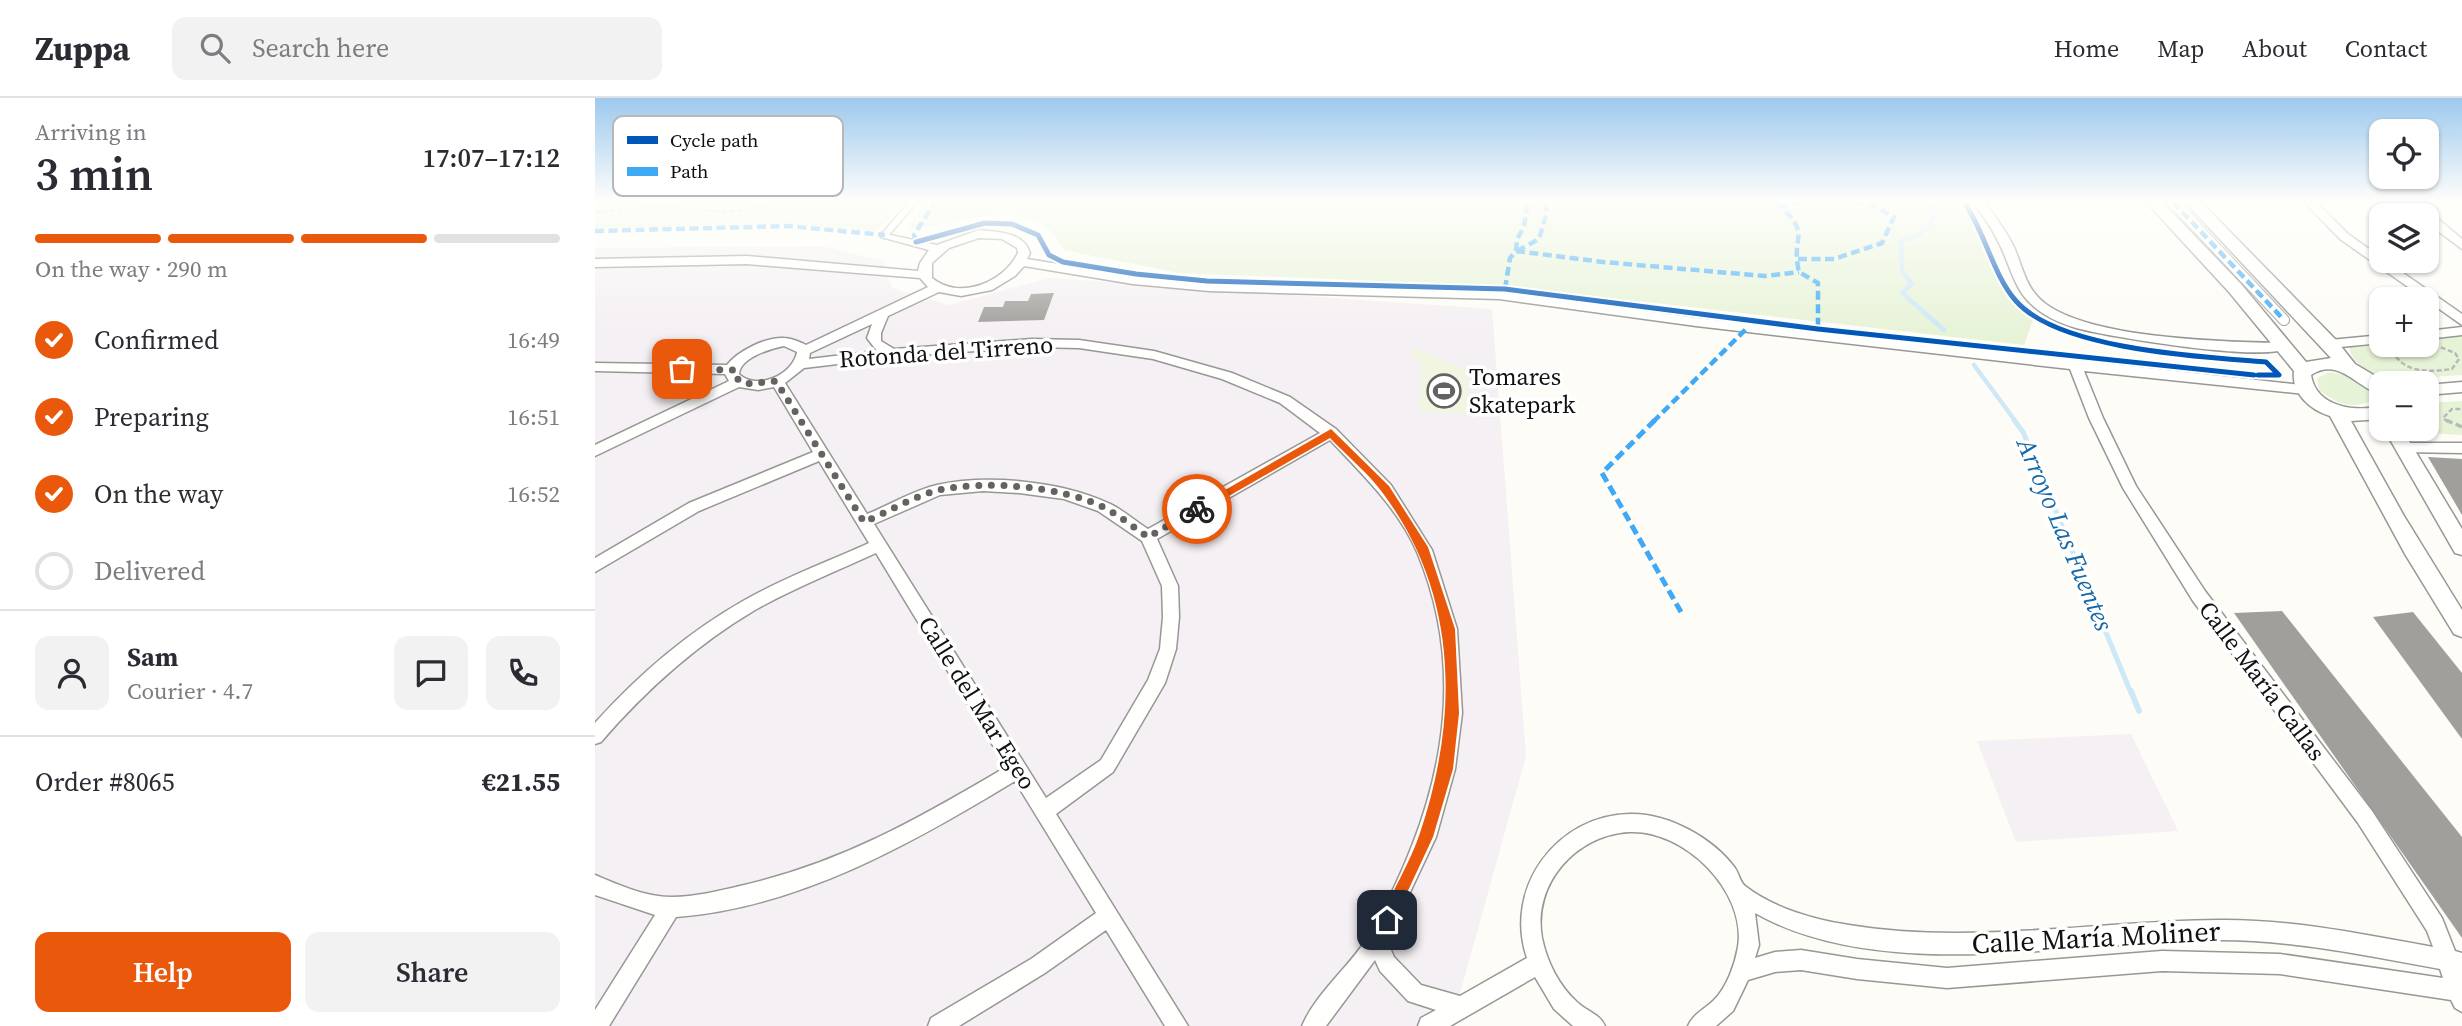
<!DOCTYPE html>
<meta charset="utf-8">
<style>
:root{--surface:#fff;--page:#f2f2f3;--text:#2b2b33;--muted:#7c7c81;--line:#e1e1e2;--accent:#ea580c}
body{margin:0;font-family:"Source Serif 4",serif;background:var(--page);color:var(--text);height:100vh;display:flex;flex-direction:column;font-size:26px;white-space:nowrap}
*{box-sizing:border-box;margin:0}
p{font-size:23px;color:var(--muted)}
.icon{flex:none;width:38px;height:38px;fill:none;stroke:currentColor;stroke-width:2;stroke-linecap:round;stroke-linejoin:round}
.map{position:relative;flex:1;overflow:hidden}
.side{display:flex;flex-direction:column;background:var(--surface);width:595px}
.side>*{flex:none}
.controls{position:absolute;left:1774px;top:21px;display:grid;gap:14px}
.controls a{display:grid;place-items:center;width:70px;height:70px;border-radius:14px;background:var(--surface);box-shadow:0 2px 5px #0004;font-size:35px}
.pin{position:absolute;display:grid;place-items:center;width:60px;height:60px;color:#fff;margin:-30px;border-radius:14px;box-shadow:0 4px 10px #0006}
.courier{position:absolute;display:grid;place-items:center;width:70px;height:70px;margin:-35px;border:5px solid #ea580c;border-radius:50%;background:#fff;color:#222;box-shadow:0 2px 9px #0007}
.overview em{font-style:normal;font-weight:600}
.overview div{display:flex;flex-direction:column-reverse}
.overview{display:flex;align-items:center;justify-content:space-between;height:119px;padding:0 35px}
h1{font-size:46px;font-weight:600;line-height:52px}
.bar{display:grid;grid-template-columns:repeat(4,1fr);gap:10px 7px;align-content:center;height:84px;padding:0 35px}
.bar i{height:9px;border-radius:5px;background:var(--line)}
.bar .on{background:var(--accent)}
.bar p{grid-column:span 4}
.line{display:flex;align-items:center;gap:18px;padding:0 35px;border-top:2px solid var(--line)}
.line div{flex:1}
.round{display:grid;place-items:center;flex:none;width:74px;height:74px;border-radius:14px;background:var(--page)}
ol{padding:0 35px;list-style:none}
li{display:flex;align-items:center;gap:21px;height:77px}
li p{margin-inline-start:auto}
li .icon{padding:7px;border-radius:50%;background:var(--accent);color:#fff;stroke-width:4}
li:last-child{color:var(--muted)}
li i{width:38px;height:38px;border:4px solid var(--line);border-radius:50%}
.cta{display:flex;gap:14px;margin-top:auto;padding:14px 35px}
.cta a{flex:1;height:80px;border-radius:14px;background:var(--accent);color:#fff;font-size:28px;font-weight:600;line-height:80px;text-align:center}
.cta a+a{background:var(--page);color:var(--text)}
header{display:flex;align-items:center;gap:42px;box-sizing:border-box;height:98px;padding:0 35px;background:var(--surface);border-bottom:2px solid var(--line)}
header strong{font-size:33px}
nav{display:flex;gap:38px;margin-inline-start:auto;font-size:24px}
.search{width:490px;height:63px;background:var(--page);display:flex;align-items:center;gap:18px;box-sizing:border-box;padding:0 24px;border-radius:14px;color:var(--muted);font-size:26px}
main{display:flex;flex:1;min-height:0}
.map>svg:first-child{display:block}
.industrial{fill:#f5f0f3}
.green{fill:#e7f3d7}
.pitch{fill:#f0f6e1}
.lines{fill:none;stroke-linecap:round;stroke-linejoin:round}
.stream-far2{stroke:#cde8f7;stroke-width:4.5}
.stream-far1{stroke:#cde8f7;stroke-width:5}
.stream{stroke:#cde8f7;stroke-width:6}
.building{fill:#a19f9c}
.service-casing{stroke:#979795;stroke-width:9}
.pedestrian-casing{stroke:#979795;stroke-width:12}
.minor-casing{stroke:#979795;stroke-width:3}
.tertiary-casing{stroke:#979795;stroke-width:3}
.path-far1{stroke:#b9b9b8;stroke-width:2.5;stroke-dasharray:5 2.5;stroke-linecap:butt}
.path{stroke:#b9b9b8;stroke-width:3.5;stroke-dasharray:7 3.5;stroke-linecap:butt}
.service{stroke:#fffffe;stroke-width:6}
.pedestrian{stroke:#fffffe;stroke-width:10}
.minor{fill:#fffffe;fill-rule:evenodd}
.tertiary{fill:#fffffe;fill-rule:evenodd}
.quiet-far1{stroke:#3fa9f5;stroke-width:4.5;stroke-dasharray:9 4.5;stroke-linecap:butt}
.quiet{stroke:#3fa9f5;stroke-width:5;stroke-dasharray:10 5;stroke-linecap:butt}
.cycleway-casing{stroke:#fff;stroke-width:9}
.cycleway{stroke:#0057b8;stroke-width:5}
.route{fill:#ea580c}
.done{stroke:#646362;stroke-width:7;stroke-dasharray:0 12.6}
.labels{text-anchor:middle;stroke-width:7;stroke-linejoin:round;paint-order:stroke}
.street-label{font-size:24px;fill:#111;stroke:#fff}
.poi-label{font-size:24px;fill:#111;stroke:#fff;text-anchor:start}
.water-label{font-size:26px;font-style:italic;fill:#1768a6;stroke:#fff}
.near-street-label{font-size:28px;fill:#111;stroke:#fff}
.key{fill:#fff;stroke:#b8b8b8;stroke-width:2}
.key-label{font-size:19px;fill:#111}
</style>
<header>
<strong>Zuppa</strong>
<div class="search"><svg class="icon" aria-label="search" viewBox="0 0 24 24"><circle cx="10" cy="10" r="6"/><path d="M15 15l6 6"/></svg>Search here</div>
<nav><a>Home</a><a>Map</a><a>About</a><a>Contact</a></nav>
</header>
<main>
<section class="side">
<div class="overview"><div><h1>3 min</h1><p>Arriving in</p></div><em>17:07–17:12</em></div>
<div class="bar"><i class="on"></i><i class="on"></i><i class="on"></i><i></i><p>On the way · 290 m</p></div>
<ol>
<li><svg class="icon" aria-label="check" viewBox="0 0 24 24"><path d="M5 12l5 5 9-10"/></svg>Confirmed<p>16:49</p></li>
<li><svg class="icon" aria-label="check" viewBox="0 0 24 24"><path d="M5 12l5 5 9-10"/></svg>Preparing<p>16:51</p></li>
<li><svg class="icon" aria-label="check" viewBox="0 0 24 24"><path d="M5 12l5 5 9-10"/></svg>On the way<p>16:52</p></li>
<li><i></i>Delivered</li>
</ol>
<div class="line" style="height:126px"><a class="round"><svg class="icon" aria-label="person" viewBox="0 0 24 24"><circle cx="12" cy="8" r="4"/><path d="M4 21q1-7 8-7t8 7"/></svg></a><div><b>Sam</b><p>Courier · 4.7</p></div><a class="round"><svg class="icon" aria-label="chat" viewBox="0 0 24 24"><path d="M4 5h16v11H9l-5 4z"/></svg></a><a class="round"><svg class="icon" aria-label="phone" viewBox="0 0 24 24"><path d="M5 4h4l2 5-3 2q2 4 5 5l2-3 5 2v4C11 20 4 13 5 4z"/></svg></a></div>
<div class="line" style="height:91px"><div>Order #8065</div><b>€21.55</b></div>
<div class="cta"><a>Help</a><a>Share</a></div>
</section>
<div class="map">
<svg width="1867" height="928" viewBox="0 0 1867 928">
<rect width="100%" height="100%" fill="#fdfcf7"/>
<g class="industrial">
<path d="M228,148L288,163L297,190L354,207L454,180L897,211L931,658L856,928H0V150Z"/>
<path d="M1536,636L1583,733L1421,744L1382,643Z"/>
</g>
<g class="green">
<path d="M0,104H312L281,133L185,125L0,130Z"/>
<path d="M328,104H1363L1372,117L1419,207L1438,222L1429,247L911,188L584,175L469,152C438,90 365,129 313,131Z"/>
<path d="M1867,238V277C1844,278 1818,282 1795,280C1781,278 1753,265 1755,249L1832,247V242Z"/>
<path d="M1735,274L1757,279L1774,291L1776,303C1755,312 1741,305 1724,292L1722,280Z"/>
<path d="M1867,303V337L1813,334L1814,331H1832V305Z"/>
</g>
<path class="pitch" d="M819,249L872,272L874,315L825,314L826,264L818,260Z"/>
<g class="lines">
<g class="stream-far2">
<path d="M1334,104L1339,108C1340,130 1325,138 1306,143L1307,173L1317,186L1307,195L1349,232"/>
<path d="M1379,267L1421,324"/>
</g>
<path class="stream-far1" d="M1419,322L1428,334L1536,595"/>
<path class="stream" d="M1536,593L1544,613"/>
</g>
<g class="building">
<path d="M459,195L449,222L383,224L389,209H408L410,203H433L436,196Z"/>
<path d="M1833,359L1867,361V417Z"/>
<path d="M1687,513L1867,739V840L1639,515Z"/>
<path d="M1818,514L1867,575V641L1778,519Z"/>
</g>
<g class="lines">
<defs>
<path id="service" d="M290,137L318,104"/>
<path id="pedestrian" d="M1578,104L1689,222"/>
<g id="minor">
<path d="M1378,104H1390C1400,119 1411,133 1419,149C1426,165 1430,185 1442,198C1479,241 1631,244 1687,245L1694,249C1676,266 1506,238 1478,229C1462,224 1448,217 1436,206C1419,191 1414,164 1404,145C1397,130 1387,117 1378,104Z"/>
<path d="M1709,104H1721L1753,136L1787,160V163H1791L1867,216V227L1745,141Z"/>
<path d="M1810,104H1823L1867,141V151L1832,125V117H1824Z"/>
<path d="M384,132C403,134 429,134 435,155L432,161L538,178L614,185L904,193L1101,220L1715,288L1717,291L1715,294L1710,296L1489,273L1508,320L1541,388L1610,493L1777,713L1847,820L1860,853L1867,855V914L1860,910L1856,902L1685,876L1567,873L1352,890L1262,881L1206,872L1180,874L1153,882L1138,913L1121,928H1093C1098,916 1110,911 1119,902C1132,889 1140,866 1143,849C1152,793 1089,731 1034,734C981,737 937,786 947,840C952,864 964,888 982,904C991,913 1005,916 1010,928H978L959,911L940,879L855,928H823L826,920L841,912L813,903L785,873L780,862L731,928H707C722,893 757,867 776,834C842,716 877,585 822,454C803,410 767,376 735,342L562,441L583,488L584,519L581,551L570,585L518,674L461,716L593,928H570L511,832L450,875L364,928H333L336,920L436,861L501,815L420,683C318,745 203,810 81,819L14,928H0V912L60,817L0,797V777C24,787 50,799 77,799C99,799 123,793 145,788C246,765 323,721 411,669L281,455C240,474 199,490 160,512C101,547 51,592 6,644L0,646V625C43,577 92,535 148,503C188,480 232,464 274,445L224,363L104,413L0,474V460L94,405L218,354L179,289L163,292L144,289L0,358V347L134,283L130,276L0,273V265L132,267C143,253 170,239 189,240C196,240 205,244 211,247L333,189L325,180L152,166L0,169V161L152,158L323,173L325,165L334,152L286,139V135L342,147ZM384,140L407,141L422,150L423,155C409,184 365,203 337,180V165L354,150ZM429,168L538,186L614,193L904,201L1101,228L1475,271L1494,320L1528,390L1598,503L1763,725L1832,833L1838,849C1767,836 1695,821 1623,822C1501,823 1375,847 1254,827C1220,822 1178,810 1150,788C1145,784 1144,776 1140,770C1118,740 1073,715 1035,716C962,717 908,790 932,860L865,898L826,887L799,859L792,843L841,739L860,671L867,615L862,531L837,452L796,387L741,331L695,299L637,275L559,253L484,242L437,241L299,251L286,243V235L293,218L344,194L366,198L397,192L420,178ZM277,226L272,240L282,253L214,261L215,255ZM189,248L202,254C198,277 162,293 144,276C145,260 174,251 189,248ZM437,249L484,250L558,261L627,281L685,305L725,335L553,431C540,423 527,411 513,405C466,383 392,376 342,387C319,392 295,407 272,416L190,285L209,270L310,258ZM388,393L424,395L469,401L503,413L547,443L567,488L568,519L565,551L553,582L506,662L451,700L279,426L345,397ZM1160,815C1289,888 1483,842 1625,842C1699,842 1773,858 1845,871L1848,880L1685,856L1567,853L1352,870L1262,861L1206,852L1180,854L1160,860L1164,847Z"/>
<path d="M1867,229V237L1832,241V233Z"/>
<path d="M1787,237V245L1735,250L1728,246L1735,242Z"/>
<path d="M1867,284V294L1832,297V287Z"/>
<path d="M1811,345H1867V355L1806,354L1804,350Z"/>
</g>
<g id="tertiary">
<path d="M1551,104H1567L1646,186L1711,264L1736,260L1590,104H1606L1741,242L1760,266L1792,285H1787V297C1763,291 1744,258 1716,277C1721,310 1761,314 1787,308V321L1756,323L1809,418L1867,512V539L1859,536L1810,456L1735,318C1715,312 1696,295 1699,273L1634,194Z"/>
<path d="M1789,331H1807L1867,431V457L1860,455Z"/>
</g>
</defs>
<use href="#service" class="service-casing"/>
<use href="#pedestrian" class="pedestrian-casing"/>
<use href="#minor" class="minor-casing"/>
<use href="#tertiary" class="tertiary-casing"/>
<g class="path-far1">
<path d="M0,114C24,112 48,110 72,110C108,111 146,119 181,104"/>
<path d="M1820,247L1802,249L1798,254C1810,276 1835,274 1857,271L1864,261L1860,255L1845,249"/>
<path d="M1853,324L1848,320L1857,311H1867"/>
</g>
<path class="path" d="M1851,322L1867,329"/>
<use href="#service" class="service"/>
<use href="#pedestrian" class="pedestrian"/>
<use href="#minor" class="minor"/>
<use href="#tertiary" class="tertiary"/>
<g class="quiet-far1">
<path d="M1181,104C1219,138 1195,136 1204,174L1223,185V235"/>
<path d="M1578,104L1689,222"/>
<path d="M1185,108L1211,104"/>
<path d="M0,133L193,128L290,137"/>
<path d="M321,144L319,137L340,104"/>
<path d="M921,153L1008,164L1170,178L1204,174"/>
<path d="M922,153L944,141L952,114L950,104"/>
<path d="M1203,161H1239L1287,145L1299,119L1274,105L1257,104"/>
<path d="M910,191L915,160L921,153L922,141L929,129L932,108L930,104"/>
<path d="M1058,324L1152,230"/>
</g>
<path class="quiet" d="M1060,322L1007,375L1086,514"/>
<defs>
<g id="cycleway">
<path d="M1369,104C1390,134 1398,177 1421,203C1464,252 1608,259 1671,264L1684,277H1663"/>
<path d="M321,144L390,125L417,126L443,137L454,157L468,164L541,176L612,183L910,191L1223,231L1659,277"/>
</g>
</defs>
<use href="#cycleway" class="cycleway-casing"/>
<use href="#cycleway" class="cycleway"/>
</g>
<linearGradient id="sky" x2="0" y2="1"><stop stop-color="#9dc9ee"/><stop offset="0.44" stop-color="#fefefb"/><stop offset="1" stop-color="#fefefb" stop-opacity="0"/></linearGradient>
<rect width="1867" height="234" fill="url(#sky)"/>
<path class="route" d="M736,331L794,388L833,449L860,531L864,615L858,671L838,739L797,827L792,829L787,827L785,822C797,793 815,765 825,735C864,619 864,496 787,394C773,375 752,358 735,340L606,414L602,415L597,411Z"/>
<g class="lines">
<path class="done" d="M87,271L138,272V278L150,286L181,283L269,424C293,414 319,398 344,392C389,382 466,388 508,409C524,417 538,429 553,439L602,411"/>
</g>
<defs>
<symbol id="stadium-ring" viewBox="-11 -11 22 22"><circle r="9.5" fill="#fff" stroke="#646362" stroke-width="1.5"/><path d="M0-5a6.5 5 0 1 0 0 10a6.5 5 0 1 0 0-10ZM-3.5-1.8h7v3.6h-7Z" fill="#646362"/></symbol>
</defs>
<g fill-rule="evenodd">
<use href="#stadium-ring" x="830" y="274" width="38" height="38"/>
</g>
<g class="labels">
<g class="street-label">
<text transform="translate(351 254) rotate(-4)" y="8">Rotonda del Tirreno</text>
<text transform="translate(1667 583) rotate(53)" y="8">Calle María Callas</text>
<text transform="translate(382 605) rotate(58)" y="8">Calle del Mar Egeo</text>
</g>
<g class="poi-label">
<text x="874" y="287">Tomares<tspan x="874" dy="28">Skatepark</tspan></text>
</g>
<g class="water-label">
<text transform="translate(1470 436) rotate(67)" y="9">Arroyo Las Fuentes</text>
</g>
<g class="near-street-label">
<text transform="translate(1501 839) rotate(-3)" y="10">Calle María Moliner</text>
</g>
</g>
<rect x="18" y="18" width="230" height="80" rx="10" class="key"/>
<rect x="32" y="38" width="31" height="8" fill="#0057b8"/>
<rect x="32" y="69" width="31" height="9" fill="#3fa9f5"/>
<g class="key-label">
<text x="75" y="49">Cycle path</text>
<text x="75" y="80">Path</text>
</g>
</svg>
<div class="controls">
<a><svg class="icon" aria-label="locate" viewBox="0 0 24 24"><circle cx="12" cy="12" r="6"/><path d="M12 2v4M12 18v4M2 12h4M18 12h4"/></svg></a>
<a><svg class="icon" aria-label="layers" viewBox="0 0 24 24"><path d="M12 4l9 5-9 5-9-5zM3 14l9 5 9-5"/></svg></a>
<a>+</a>
<a>−</a>
</div>
<div class="pin" style="left:87px;top:271px;background:#ea580c"><svg class="icon" aria-label="bag" viewBox="0 0 24 24"><path d="M5 8h14l-1 12H6zM9 8a3 3 0 0 1 6 0"/></svg></div>
<div class="pin" style="left:792px;top:822px;background:#1f2937"><svg class="icon" aria-label="home" viewBox="0 0 24 24"><path d="M3 11l9-7 9 7M6 9v11h12V9"/></svg></div>
<div class="courier" style="left:602px;top:411px"><svg class="icon" aria-label="bike" viewBox="0 0 24 24"><circle cx="6" cy="16" r="4"/><circle cx="18" cy="16" r="4"/><path d="M6 16l4-8h5l3 8M10 8l3 8H6M13 5h3"/></svg></div>
</div>
</main>
